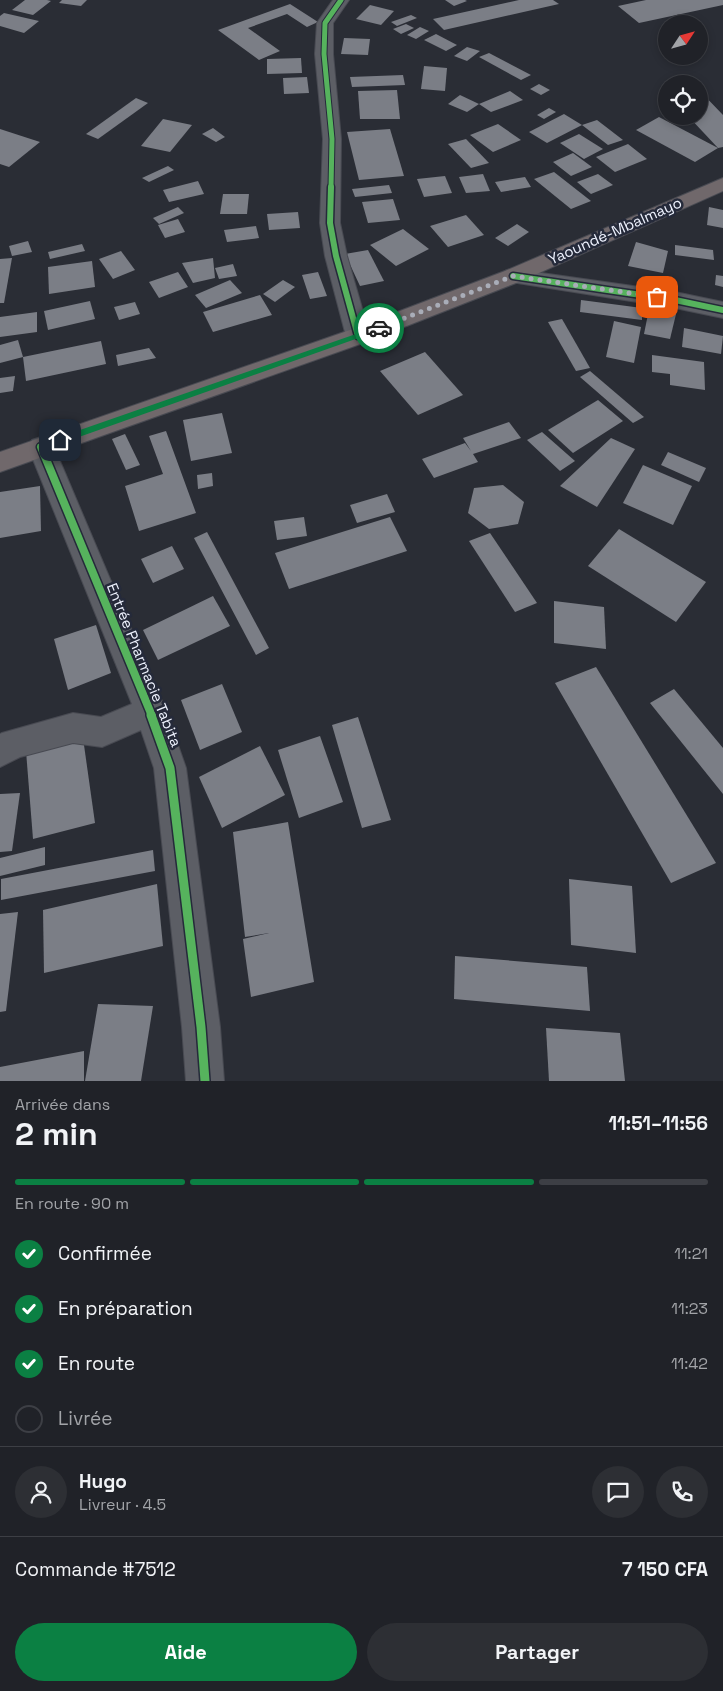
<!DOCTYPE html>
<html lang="fr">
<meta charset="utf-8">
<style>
:root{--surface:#202228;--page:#2d2f34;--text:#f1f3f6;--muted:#a2a4a8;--line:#3d3f45;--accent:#0b8043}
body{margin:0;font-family:"Space Grotesk",sans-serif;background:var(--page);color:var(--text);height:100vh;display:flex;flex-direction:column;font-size:19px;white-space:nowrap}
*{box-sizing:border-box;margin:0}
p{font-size:16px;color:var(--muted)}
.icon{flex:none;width:28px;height:28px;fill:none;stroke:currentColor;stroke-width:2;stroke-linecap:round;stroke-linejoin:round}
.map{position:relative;height:1081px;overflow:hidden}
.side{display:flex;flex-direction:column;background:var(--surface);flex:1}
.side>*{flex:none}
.needle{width:32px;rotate:54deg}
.fabs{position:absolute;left:658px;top:15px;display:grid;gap:10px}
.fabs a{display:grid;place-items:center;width:50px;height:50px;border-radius:50%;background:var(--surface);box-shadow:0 2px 8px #0003,0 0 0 1px var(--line);font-size:25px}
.pin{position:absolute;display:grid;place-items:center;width:42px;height:42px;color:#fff;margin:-21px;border-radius:10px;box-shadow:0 2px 8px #0006}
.courier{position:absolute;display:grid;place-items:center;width:50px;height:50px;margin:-25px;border:4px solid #0b8043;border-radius:50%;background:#fff;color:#222;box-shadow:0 1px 6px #0007}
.overview em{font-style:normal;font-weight:700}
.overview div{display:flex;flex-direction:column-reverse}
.overview{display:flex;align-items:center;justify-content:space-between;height:85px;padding:0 15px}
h1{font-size:32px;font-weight:700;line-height:38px}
.bar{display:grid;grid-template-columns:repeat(4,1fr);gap:8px 5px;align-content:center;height:60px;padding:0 15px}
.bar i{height:6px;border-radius:4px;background:var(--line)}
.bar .active{background:var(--accent)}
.bar p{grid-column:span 4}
.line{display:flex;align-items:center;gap:12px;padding:0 15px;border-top:1px solid var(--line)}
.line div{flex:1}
.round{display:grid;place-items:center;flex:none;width:52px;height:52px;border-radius:26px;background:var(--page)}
ol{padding:0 15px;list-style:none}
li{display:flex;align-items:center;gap:15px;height:55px}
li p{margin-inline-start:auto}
li .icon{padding:5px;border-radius:50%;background:var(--accent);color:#fff;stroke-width:4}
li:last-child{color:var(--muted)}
li i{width:28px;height:28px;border:2px solid var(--line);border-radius:50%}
.action{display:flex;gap:10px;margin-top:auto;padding:10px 15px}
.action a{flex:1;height:58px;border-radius:30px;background:var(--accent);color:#fff;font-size:20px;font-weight:700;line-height:58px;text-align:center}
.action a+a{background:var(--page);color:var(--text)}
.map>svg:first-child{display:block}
.building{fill:#7b7e86}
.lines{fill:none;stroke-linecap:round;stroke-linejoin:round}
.street-casing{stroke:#484a52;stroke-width:2}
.highway-casing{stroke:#484a52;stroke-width:2}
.street{fill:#5c5e65;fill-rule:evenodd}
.highway{fill:#70686b;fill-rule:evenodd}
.cycleway-far3-casing{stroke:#252a3a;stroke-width:7}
.cycleway-far2-casing{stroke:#252a3a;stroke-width:9}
.cycleway-far1-casing{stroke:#252a3a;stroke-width:11}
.cycleway-casing{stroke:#252a3a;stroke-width:12}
.cycleway-far3{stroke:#56b35d;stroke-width:5}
.cycleway-far2{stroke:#56b35d;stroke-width:6}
.cycleway-far1{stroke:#56b35d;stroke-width:8}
.cycleway{stroke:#56b35d;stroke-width:9}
.route{fill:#0b8043}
.done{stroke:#a9adb8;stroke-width:5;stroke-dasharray:0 9}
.labels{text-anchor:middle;stroke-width:5;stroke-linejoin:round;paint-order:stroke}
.street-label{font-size:15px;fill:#eef2fe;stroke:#252a3a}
</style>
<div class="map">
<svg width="723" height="1081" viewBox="0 0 723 1081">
<rect width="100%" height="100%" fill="#2a2d35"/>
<g class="building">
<path d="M25,0H47L51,1L33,15L12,10Z"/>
<path d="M62,0H87L81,6L59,3Z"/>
<path d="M445,0H465L467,1L454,6Z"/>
<path d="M519,0H553L559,4L444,30L433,19Z"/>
<path d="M646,0H723V5L639,23L618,6Z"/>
<path d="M290,4L318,22L307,27L287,14L248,28L280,51L259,60L218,30Z"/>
<path d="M370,5L394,11L381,25L356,19Z"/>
<path d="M4,13L39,21L24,33L0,26V16Z"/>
<path d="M411,15L417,18L397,26L391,22Z"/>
<path d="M406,24L414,28L401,34L393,29Z"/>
<path d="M420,27L429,31L416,39L407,35Z"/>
<path d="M436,34L457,45L446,51L424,40Z"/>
<path d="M344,38L370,39L368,55L341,54Z"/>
<path d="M467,47L480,51L467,61L454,56Z"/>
<path d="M489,53L531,75L521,80L479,57Z"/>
<path d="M301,58L302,73L267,74V59Z"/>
<path d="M424,66L447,68L445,91L421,89Z"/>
<path d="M403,75L405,85L352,87L350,77Z"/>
<path d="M307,77L309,93L284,94L283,78Z"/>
<path d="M539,84L550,90L541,95L530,89Z"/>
<path d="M397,90L400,119H360L358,91Z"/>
<path d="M699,90L723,115V147L718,148L688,116H699Z"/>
<path d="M510,91L523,100L491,112L479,104Z"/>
<path d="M460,95L479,104L467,112L448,104Z"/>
<path d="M136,98L148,103L98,139L86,134Z"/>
<path d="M549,108L556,112L544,119L537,115Z"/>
<path d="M564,114L582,125L547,143L529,132Z"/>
<path d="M659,117L718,148L695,162L636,130Z"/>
<path d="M163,119L192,125L170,152L141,146Z"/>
<path d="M597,120L623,140L608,145L582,125Z"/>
<path d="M498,124L521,140L493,152L470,135Z"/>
<path d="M213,128L225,137L216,142L202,134Z"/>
<path d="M0,129L40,142L9,167L0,164Z"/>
<path d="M390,129L404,176L359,180L347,132Z"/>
<path d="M579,134L603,149L584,159L560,143Z"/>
<path d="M466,139L489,163L471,168L448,144Z"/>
<path d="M628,144L647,159L615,172L596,157Z"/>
<path d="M573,153L592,167L571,176L553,162Z"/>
<path d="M168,166L174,170L149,182L142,178Z"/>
<path d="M554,172L591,201L571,209L534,179Z"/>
<path d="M483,174L490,191L466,193L459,177Z"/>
<path d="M598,174L613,185L591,194L577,182Z"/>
<path d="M445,176L452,193L424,197L417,179Z"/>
<path d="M525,177L531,187L501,192L495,182Z"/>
<path d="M198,181L204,194L169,202L163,190Z"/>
<path d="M389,185L392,193L355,197L352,189Z"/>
<path d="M223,194H249L247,214H220Z"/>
<path d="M393,199L400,220L368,223L362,202Z"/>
<path d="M178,207L184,213L159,224L153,218Z"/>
<path d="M709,207L723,210V228L707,225Z"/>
<path d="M298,212L300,228L269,230L267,214Z"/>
<path d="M466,215L484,235L448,247L430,226Z"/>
<path d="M178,219L185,232L165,238L158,225Z"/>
<path d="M517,224L529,232L508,246L495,238Z"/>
<path d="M256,226L259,238L227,242L224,230Z"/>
<path d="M403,229L429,249L396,266L370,245Z"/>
<path d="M28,241L32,252L12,256L9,246Z"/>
<path d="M636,242L668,251L663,273L628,266Z"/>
<path d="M82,244L85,251L50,259L48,252Z"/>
<path d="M675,245L713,250L714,260L675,255Z"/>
<path d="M368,250L384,281L360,286L345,254Z"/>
<path d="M121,251L135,270L113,279L99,259Z"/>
<path d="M12,258L4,303H0V259Z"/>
<path d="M213,258L215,278L193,283L182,263Z"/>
<path d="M92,261L95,287L49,294L48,267Z"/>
<path d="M233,264L237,276L219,279L215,268Z"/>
<path d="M178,272L188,287L159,298L149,282Z"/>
<path d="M318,272L327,296L310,299L302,275Z"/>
<path d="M716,275L723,276V287L715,285Z"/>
<path d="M230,280L242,293L206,308L195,295Z"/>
<path d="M283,280L295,287L275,302L263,294Z"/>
<path d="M260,295L272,315L213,332L203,312Z"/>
<path d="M581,300L642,308V320L580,312Z"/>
<path d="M90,301L95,319L48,330L44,311Z"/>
<path d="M135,302L140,314L119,320L114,307Z"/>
<path d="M650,304L677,310L670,339L644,334Z"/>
<path d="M37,312V332L0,337V317Z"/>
<path d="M562,319L590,368L576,371L548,322Z"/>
<path d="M614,321L641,327L634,363L606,357Z"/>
<path d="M684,328L723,336L721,354L682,347Z"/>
<path d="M18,340L23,357L0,363V345Z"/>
<path d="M101,341L106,364L26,381L23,357Z"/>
<path d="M149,348L156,358L118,366L116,355Z"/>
<path d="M425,352L463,395L418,415L380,371Z"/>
<path d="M652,355L704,362L705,390L670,385V374L652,372Z"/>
<path d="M590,371L644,417L633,423L580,377Z"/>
<path d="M15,376L13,391L0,393V378Z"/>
<path d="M598,400L623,421L573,453L548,430Z"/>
<path d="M222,413L232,453L191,461L183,420Z"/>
<path d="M509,422L521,438L473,454L478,462L434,478L422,459L465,443L471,451L463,438Z"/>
<path d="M166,431L196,513L139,531L125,486L163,474L149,436Z"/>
<path d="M542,432L575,461L560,471L527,440Z"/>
<path d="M125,434L140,465L126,470L112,439Z"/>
<path d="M611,438L635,449L597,507L560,486Z"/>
<path d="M668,452L706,468L699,482L661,465Z"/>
<path d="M643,465L692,486L673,525L623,503Z"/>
<path d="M212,473L213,486L198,489L197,475Z"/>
<path d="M503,485L524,502L518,524L489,529L468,513L474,488Z"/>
<path d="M40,486L41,531L0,538V492Z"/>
<path d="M387,494L395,512L357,523L350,505Z"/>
<path d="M304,517L307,536L277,540L274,521Z"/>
<path d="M390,517L407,551L289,589L275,553Z"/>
<path d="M619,529L706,582L676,622L588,566Z"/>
<path d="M207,532L269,648L256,655L194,538Z"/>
<path d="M490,533L537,603L515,612L469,541Z"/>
<path d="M172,546L184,569L153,583L141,559Z"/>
<path d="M213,596L230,626L158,660L143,630Z"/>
<path d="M554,601L604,607L606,649L554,643Z"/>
<path d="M96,625L111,673L68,690L54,639Z"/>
<path d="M596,667L716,863L671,883L555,683Z"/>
<path d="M222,684L242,732L200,750L181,700Z"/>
<path d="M674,689L723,748V794L650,703Z"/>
<path d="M358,717L391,820L362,828L332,725Z"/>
<path d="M320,736L343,802L299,818L278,750Z"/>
<path d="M83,738L95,823L33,839L26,751Z"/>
<path d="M260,746L285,795L222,828L199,777Z"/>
<path d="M20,793L12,851L0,852V794Z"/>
<path d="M288,822L314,982L251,997L243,939L269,933L245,937L233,832Z"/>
<path d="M45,847V865L0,876V858Z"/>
<path d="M153,850L155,871L1,900V879Z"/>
<path d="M569,879L632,886L636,953L571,945Z"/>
<path d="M157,884L163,946L44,973L43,910Z"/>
<path d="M18,912L6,1011L0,1012V914Z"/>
<path d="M455,956L587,967L590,1011L454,999Z"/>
<path d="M98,1004L153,1006L141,1081H85Z"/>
<path d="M546,1028L620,1033L625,1081H549Z"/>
<path d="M84,1051V1081H0V1067Z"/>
</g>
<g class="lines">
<defs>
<g id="street">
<path d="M333,0H349L333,23V54L341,139L340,223L347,256L370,336L366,342L358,344L350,342L346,336L325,256L320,223L323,139L315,54L317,23Z"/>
<path d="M513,269L675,292L723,302V318L675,308L505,281L502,276L505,271Z"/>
<path d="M41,437L50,440L54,447L166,711L186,768L220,1027L224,1081H186L182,1027L154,768L141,730L102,747L73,743L20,757L0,767V734L2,733L73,713L101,717L132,704L28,447L32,440Z"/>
</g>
<path id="highway" d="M723,178V191L521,281L366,342L0,472V452L350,330L505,271Z"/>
</defs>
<use href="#street" class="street-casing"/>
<use href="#highway" class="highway-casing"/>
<use href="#street" class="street"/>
<use href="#highway" class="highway"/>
<defs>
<path id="cycleway-far3" d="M331,188L332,139L324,54L325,23L341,0"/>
<g id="cycleway-far2">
<path d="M331,187L330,223L336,256L358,336"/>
<path d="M513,276L675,300L723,310"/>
</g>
<path id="cycleway-far1" d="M41,447L152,716"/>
<path id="cycleway" d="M151,715L170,768L201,1027L205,1081"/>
</defs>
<use href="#cycleway-far3" class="cycleway-far3-casing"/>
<use href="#cycleway-far2" class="cycleway-far2-casing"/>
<use href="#cycleway-far1" class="cycleway-far1-casing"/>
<use href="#cycleway" class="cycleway-casing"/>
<use href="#cycleway-far3" class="cycleway-far3"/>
<use href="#cycleway-far2" class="cycleway-far2"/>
<use href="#cycleway-far1" class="cycleway-far1"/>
<use href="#cycleway" class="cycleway"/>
</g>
<path class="route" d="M379,326L382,328L381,330L62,443H60L56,440L57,438Z"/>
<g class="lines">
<path class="done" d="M379,328L513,276L657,297"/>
</g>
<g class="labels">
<g class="street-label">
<text transform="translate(615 231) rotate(-24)" y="5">Yaoundé-Mbalmayo</text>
<text transform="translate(144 665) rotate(68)" y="5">Entrée Pharmacie Tabita</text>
</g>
</g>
</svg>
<div class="fabs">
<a><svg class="needle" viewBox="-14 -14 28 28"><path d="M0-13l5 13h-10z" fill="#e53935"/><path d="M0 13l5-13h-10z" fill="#a2a4a8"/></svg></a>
<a><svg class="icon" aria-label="locate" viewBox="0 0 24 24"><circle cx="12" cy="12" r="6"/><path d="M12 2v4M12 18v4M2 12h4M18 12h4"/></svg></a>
</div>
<div class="pin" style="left:657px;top:297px;background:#ea580c"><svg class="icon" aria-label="bag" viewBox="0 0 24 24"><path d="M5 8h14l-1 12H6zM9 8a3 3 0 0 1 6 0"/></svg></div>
<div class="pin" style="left:60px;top:440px;background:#1f2937"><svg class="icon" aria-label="home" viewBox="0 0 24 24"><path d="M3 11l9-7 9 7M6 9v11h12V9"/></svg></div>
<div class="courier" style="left:379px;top:328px"><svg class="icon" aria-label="car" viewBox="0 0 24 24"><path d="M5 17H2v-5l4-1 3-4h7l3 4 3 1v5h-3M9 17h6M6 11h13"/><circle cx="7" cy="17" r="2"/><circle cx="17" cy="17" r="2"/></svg></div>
</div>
<section class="side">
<div class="overview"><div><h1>2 min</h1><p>Arrivée dans</p></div><em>11:51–11:56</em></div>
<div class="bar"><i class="active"></i><i class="active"></i><i class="active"></i><i></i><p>En route · 90 m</p></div>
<ol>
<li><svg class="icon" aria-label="check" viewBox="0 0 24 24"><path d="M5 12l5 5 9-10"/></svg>Confirmée<p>11:21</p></li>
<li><svg class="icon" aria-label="check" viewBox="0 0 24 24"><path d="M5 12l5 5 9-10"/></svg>En préparation<p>11:23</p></li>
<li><svg class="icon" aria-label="check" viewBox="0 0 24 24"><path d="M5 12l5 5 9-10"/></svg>En route<p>11:42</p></li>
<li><i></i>Livrée</li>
</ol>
<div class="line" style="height:90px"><a class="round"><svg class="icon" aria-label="person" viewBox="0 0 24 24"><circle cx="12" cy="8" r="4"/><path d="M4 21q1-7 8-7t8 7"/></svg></a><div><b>Hugo</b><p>Livreur · 4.5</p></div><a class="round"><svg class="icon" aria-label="chat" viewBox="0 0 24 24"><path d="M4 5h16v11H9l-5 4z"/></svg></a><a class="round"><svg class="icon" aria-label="phone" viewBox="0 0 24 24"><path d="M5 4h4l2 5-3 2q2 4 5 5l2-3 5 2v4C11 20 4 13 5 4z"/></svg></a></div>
<div class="line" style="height:65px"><div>Commande #7512</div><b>7 150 CFA</b></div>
<div class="action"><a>Aide</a><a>Partager</a></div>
</section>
